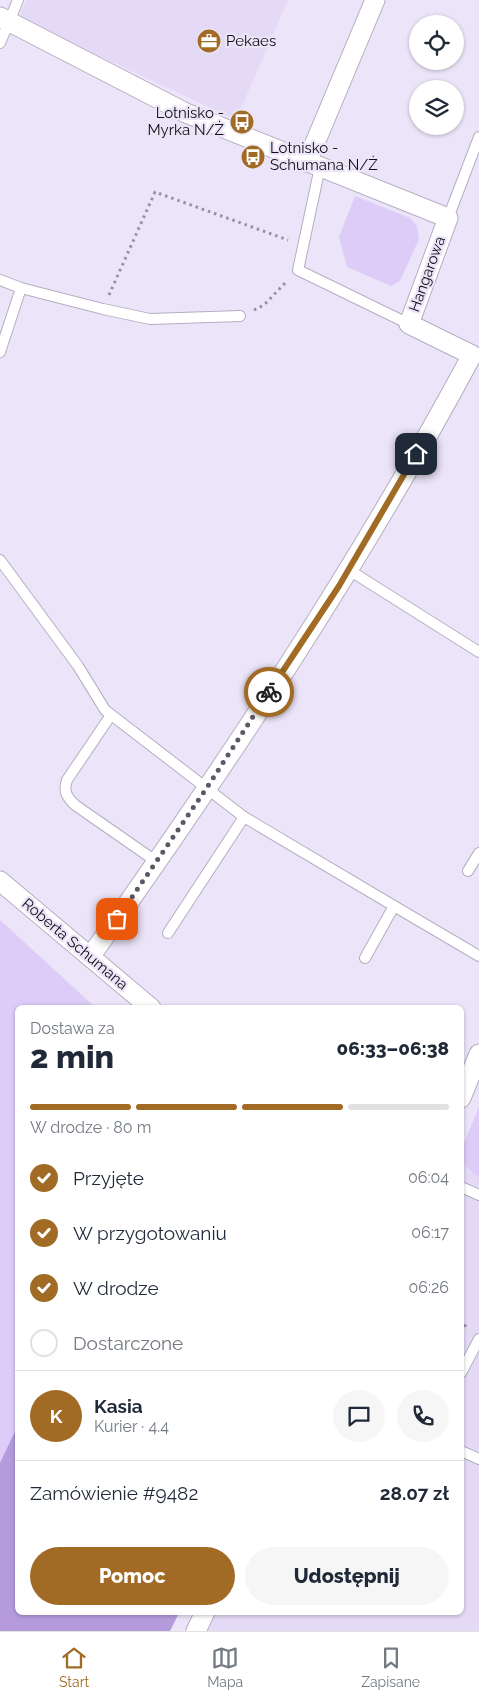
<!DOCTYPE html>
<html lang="pl">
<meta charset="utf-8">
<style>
:root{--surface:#fff;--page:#f6f6f7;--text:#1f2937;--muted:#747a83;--line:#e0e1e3;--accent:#a16b25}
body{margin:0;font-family:Raleway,sans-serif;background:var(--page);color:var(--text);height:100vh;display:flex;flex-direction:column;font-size:19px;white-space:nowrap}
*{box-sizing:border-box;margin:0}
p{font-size:16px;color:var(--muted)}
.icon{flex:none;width:28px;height:28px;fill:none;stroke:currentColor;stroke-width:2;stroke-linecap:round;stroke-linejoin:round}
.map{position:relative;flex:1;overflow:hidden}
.details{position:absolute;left:15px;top:1005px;width:449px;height:610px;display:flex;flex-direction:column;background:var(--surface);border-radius:8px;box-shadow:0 1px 4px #0004}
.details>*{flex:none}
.controls{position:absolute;left:409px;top:15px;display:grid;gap:10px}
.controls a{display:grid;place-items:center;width:55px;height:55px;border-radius:50%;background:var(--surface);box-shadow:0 1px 4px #0004;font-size:25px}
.pin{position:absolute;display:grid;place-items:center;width:42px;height:42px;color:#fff;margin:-21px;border-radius:10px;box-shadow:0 2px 8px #0006}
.courier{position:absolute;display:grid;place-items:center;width:50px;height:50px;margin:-25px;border:4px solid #a16b25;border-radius:50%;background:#fff;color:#222;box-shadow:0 1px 6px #0007}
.head em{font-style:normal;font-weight:800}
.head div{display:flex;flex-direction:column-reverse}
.head{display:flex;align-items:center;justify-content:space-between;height:85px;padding:0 15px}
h1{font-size:32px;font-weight:800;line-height:38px}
.bar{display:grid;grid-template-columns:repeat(4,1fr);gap:8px 5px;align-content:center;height:60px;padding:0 15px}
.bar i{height:6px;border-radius:4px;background:var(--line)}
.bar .current{background:var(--accent)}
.bar p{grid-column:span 4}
.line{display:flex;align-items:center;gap:12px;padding:0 15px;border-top:1px solid var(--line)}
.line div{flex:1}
.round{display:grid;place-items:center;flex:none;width:52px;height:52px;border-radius:26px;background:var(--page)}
ol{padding:0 15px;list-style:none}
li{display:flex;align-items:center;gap:15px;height:55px}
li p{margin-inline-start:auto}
li .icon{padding:5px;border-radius:50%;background:var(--accent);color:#fff;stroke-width:4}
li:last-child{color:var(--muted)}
li i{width:28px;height:28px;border:2px solid var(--line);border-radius:50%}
.primary-button{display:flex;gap:10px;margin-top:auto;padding:10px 15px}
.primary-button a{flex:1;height:58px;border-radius:30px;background:var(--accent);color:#fff;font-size:20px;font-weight:800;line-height:58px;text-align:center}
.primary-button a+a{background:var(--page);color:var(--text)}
.tab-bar{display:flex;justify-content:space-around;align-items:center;height:70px;border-top:1px solid var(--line);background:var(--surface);font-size:14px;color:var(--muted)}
.tab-bar a{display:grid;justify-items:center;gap:2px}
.tab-bar .current{color:var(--accent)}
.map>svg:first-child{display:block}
.built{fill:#e4daf6}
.green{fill:#ddccf8}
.forest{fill:#b59bdc}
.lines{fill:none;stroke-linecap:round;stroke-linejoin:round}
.service-casing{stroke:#b5aec1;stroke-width:12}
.minor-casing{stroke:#b5aec1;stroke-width:21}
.path{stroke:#96919f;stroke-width:3;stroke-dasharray:2.5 4;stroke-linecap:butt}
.service{stroke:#fff;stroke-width:10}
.minor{stroke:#fff;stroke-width:19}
.done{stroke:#5d5964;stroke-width:5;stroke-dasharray:0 9}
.route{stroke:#a16b25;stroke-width:6}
.labels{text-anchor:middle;stroke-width:4.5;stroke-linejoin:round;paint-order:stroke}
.poi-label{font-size:15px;fill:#100e14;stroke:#ece5f9;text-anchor:start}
.street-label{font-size:15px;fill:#100e14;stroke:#ece5f9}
</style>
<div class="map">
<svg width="479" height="1631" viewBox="0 0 479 1631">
<rect width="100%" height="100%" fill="#ece5f9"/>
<g class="built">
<path d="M26,0H288L236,120L19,18Z"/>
<path d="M461,1152L465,1165L479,1180V1631H205L214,1613L461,1612Z"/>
</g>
<g class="green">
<path d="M355,196L410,218L417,226L419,239L400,281L391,286L347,267L339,237Z"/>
<path d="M0,920L95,1007L18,1008V1427L0,1463Z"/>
<path d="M479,1107V1179L465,1165L461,1150Z"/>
</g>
<path class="forest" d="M17,1427L18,1612L179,1613L170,1631H0V1463Z"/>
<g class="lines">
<defs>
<g id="service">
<path d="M0,43L18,0"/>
<path d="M320,167L298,270L409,324"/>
<path d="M448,218L479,137"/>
<path d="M0,280L21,288L103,309L150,319L240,316"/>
<path d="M0,352L21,288"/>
<path d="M0,560L78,666L105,710L244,817L394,906L365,958"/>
<path d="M349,570L479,652"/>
<path d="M111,715L67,780C63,792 67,797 75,805L157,862"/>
<path d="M468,871L479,853"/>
<path d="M394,906L479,956"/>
<path d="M168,933L244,817"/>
<path d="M461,1187L479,1195"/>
<path d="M461,1373L479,1339"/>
<path d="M461,1451L479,1459"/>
</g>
<g id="minor">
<path d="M0,17L186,113L448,218L409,324L472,355C360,564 227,764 90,957"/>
<path d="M307,162L375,0"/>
<path d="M0,881L151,1008"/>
<path d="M461,1098L479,1054"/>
<path d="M196,1631L205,1612"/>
</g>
</defs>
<use href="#service" class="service-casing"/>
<use href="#minor" class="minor-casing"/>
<g class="path">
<path d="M109,295L155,192L288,240"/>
<path d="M254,310L264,305L287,281"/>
<path d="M461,1319L468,1330"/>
</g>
<use href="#service" class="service"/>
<use href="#minor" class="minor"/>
</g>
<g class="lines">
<path class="done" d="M117,919L206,789L269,692"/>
<path class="route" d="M269,692L339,586L416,454"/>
</g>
<defs>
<symbol id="office-disc" viewBox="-11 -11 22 22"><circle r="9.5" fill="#a16b25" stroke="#ece5f9"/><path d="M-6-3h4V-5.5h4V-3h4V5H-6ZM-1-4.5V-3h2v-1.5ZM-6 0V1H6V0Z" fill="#fff"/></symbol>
<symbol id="bus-disc" viewBox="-11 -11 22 22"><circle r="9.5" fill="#a16b25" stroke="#ece5f9"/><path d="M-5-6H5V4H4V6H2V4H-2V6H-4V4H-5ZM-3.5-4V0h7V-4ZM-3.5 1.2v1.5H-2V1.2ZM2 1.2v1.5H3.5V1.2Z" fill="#fff"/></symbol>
</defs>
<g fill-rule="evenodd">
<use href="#office-disc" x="195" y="27" width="28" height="28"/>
<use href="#bus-disc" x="228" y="108" width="28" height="28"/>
<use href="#bus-disc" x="239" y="143" width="28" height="28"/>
</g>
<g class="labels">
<g class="poi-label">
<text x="226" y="46">Pekaes</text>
<text x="224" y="118" text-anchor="end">Lotnisko -<tspan x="224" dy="17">Myrka N/Ż</tspan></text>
<text x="270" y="153">Lotnisko -<tspan x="270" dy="17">Schumana N/Ż</tspan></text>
</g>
<g class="street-label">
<text transform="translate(427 274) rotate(-70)" y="5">Hangarowa</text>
<text transform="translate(75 944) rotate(40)" y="5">Roberta Schumana</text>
</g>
</g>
</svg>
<div class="controls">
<a><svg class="icon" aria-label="locate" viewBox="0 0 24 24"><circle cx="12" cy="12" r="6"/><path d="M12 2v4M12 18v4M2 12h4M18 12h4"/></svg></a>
<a><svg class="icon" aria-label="layers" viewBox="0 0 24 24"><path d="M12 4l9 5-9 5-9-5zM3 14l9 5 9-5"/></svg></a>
</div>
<div class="pin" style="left:117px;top:919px;background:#ea580c"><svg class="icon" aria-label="bag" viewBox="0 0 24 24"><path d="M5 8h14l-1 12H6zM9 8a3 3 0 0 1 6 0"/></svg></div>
<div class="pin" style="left:416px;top:454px;background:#1f2937"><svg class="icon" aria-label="home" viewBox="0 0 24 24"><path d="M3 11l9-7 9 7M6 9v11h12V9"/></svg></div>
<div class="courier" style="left:269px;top:692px"><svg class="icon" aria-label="bike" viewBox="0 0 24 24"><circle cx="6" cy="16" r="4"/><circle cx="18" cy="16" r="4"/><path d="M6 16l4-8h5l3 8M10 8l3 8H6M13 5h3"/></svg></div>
<section class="details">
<div class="head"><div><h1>2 min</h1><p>Dostawa za</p></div><em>06:33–06:38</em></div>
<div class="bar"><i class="current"></i><i class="current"></i><i class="current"></i><i></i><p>W drodze · 80 m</p></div>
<ol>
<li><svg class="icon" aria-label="check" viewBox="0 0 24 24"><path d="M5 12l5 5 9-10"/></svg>Przyjęte<p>06:04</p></li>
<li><svg class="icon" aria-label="check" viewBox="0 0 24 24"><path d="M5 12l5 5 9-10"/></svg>W przygotowaniu<p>06:17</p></li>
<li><svg class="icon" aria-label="check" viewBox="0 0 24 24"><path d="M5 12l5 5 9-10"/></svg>W drodze<p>06:26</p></li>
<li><i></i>Dostarczone</li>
</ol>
<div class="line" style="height:90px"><b class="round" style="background:var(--accent);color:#fff">K</b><div><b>Kasia</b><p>Kurier · 4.4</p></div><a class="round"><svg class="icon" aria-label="chat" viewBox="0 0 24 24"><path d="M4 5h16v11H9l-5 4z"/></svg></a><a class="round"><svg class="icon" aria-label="phone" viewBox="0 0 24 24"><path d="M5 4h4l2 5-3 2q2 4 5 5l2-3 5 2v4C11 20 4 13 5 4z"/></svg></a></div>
<div class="line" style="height:65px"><div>Zamówienie #9482</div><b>28.07 zł</b></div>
<div class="primary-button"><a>Pomoc</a><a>Udostępnij</a></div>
</section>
</div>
<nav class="tab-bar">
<a class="current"><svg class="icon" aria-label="home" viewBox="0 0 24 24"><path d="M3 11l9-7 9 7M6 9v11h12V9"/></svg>Start</a>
<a><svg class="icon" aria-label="map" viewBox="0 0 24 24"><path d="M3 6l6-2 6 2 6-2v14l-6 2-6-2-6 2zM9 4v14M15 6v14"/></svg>Mapa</a>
<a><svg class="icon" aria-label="saved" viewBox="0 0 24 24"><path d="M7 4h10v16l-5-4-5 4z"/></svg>Zapisane</a>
</nav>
